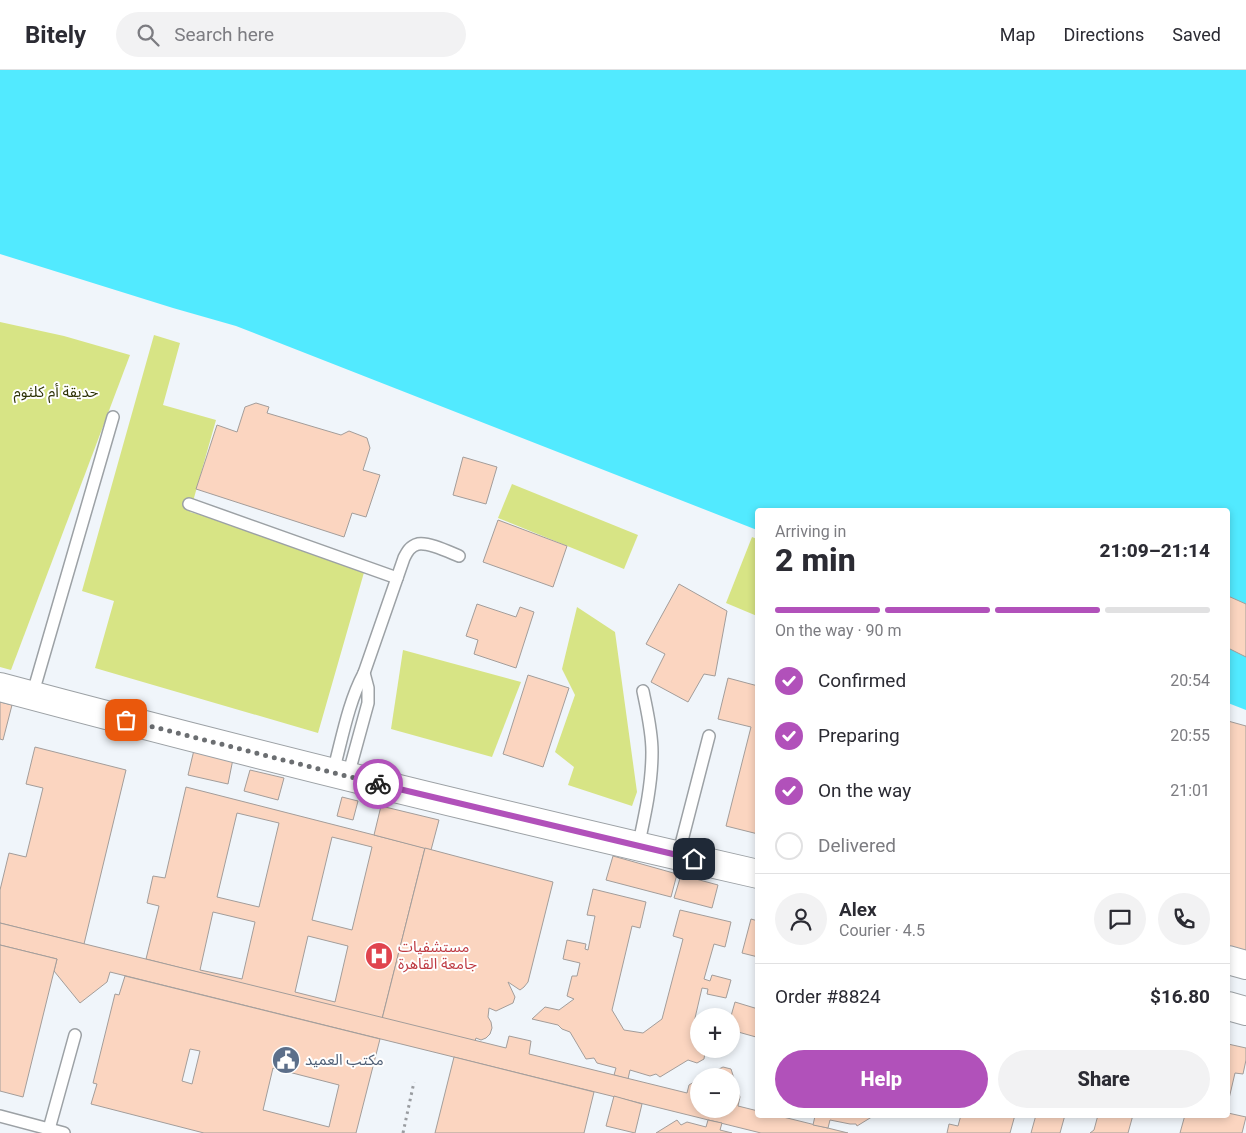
<!DOCTYPE html>
<meta charset="utf-8">
<style>
:root{--surface:#fff;--page:#f2f2f3;--text:#2b2b33;--muted:#7c7c81;--line:#e1e1e2;--accent:#b151ba}
body{margin:0;font-family:Roboto,"Noto Sans Arabic",sans-serif;background:var(--page);color:var(--text);height:100vh;display:flex;flex-direction:column;font-size:19px;white-space:nowrap}
*{box-sizing:border-box;margin:0}
p{font-size:16px;color:var(--muted)}
.icon{flex:none;width:28px;height:28px;fill:none;stroke:currentColor;stroke-width:2;stroke-linecap:round;stroke-linejoin:round}
.map{position:relative;flex:1;overflow:hidden}
.side{position:absolute;left:755px;top:438px;width:475px;height:610px;display:flex;flex-direction:column;background:var(--surface);border-radius:5px;box-shadow:0 2px 8px #0003}
.side>*{flex:none}
.buttons{position:absolute;left:690px;top:938px;display:grid;gap:10px}
.buttons a{display:grid;place-items:center;width:50px;height:50px;border-radius:50%;background:var(--surface);box-shadow:0 2px 8px #0003;font-size:25px}
.pin{position:absolute;display:grid;place-items:center;width:42px;height:42px;color:#fff;margin:-21px;border-radius:10px;box-shadow:0 2px 8px #0006}
.courier{position:absolute;display:grid;place-items:center;width:50px;height:50px;margin:-25px;border:4px solid #b151ba;border-radius:50%;background:#fff;color:#222;box-shadow:0 1px 6px #0007}
.overview em{font-style:normal;font-weight:800}
.overview div{display:flex;flex-direction:column-reverse}
.overview{display:flex;align-items:center;justify-content:space-between;height:85px;padding:0 20px}
h1{font-size:32px;font-weight:800;line-height:38px}
.bar{display:grid;grid-template-columns:repeat(4,1fr);gap:8px 5px;align-content:center;height:60px;padding:0 20px}
.bar i{height:6px;border-radius:4px;background:var(--line)}
.bar .current{background:var(--accent)}
.bar p{grid-column:span 4}
.line{display:flex;align-items:center;gap:12px;padding:0 20px;border-top:1px solid var(--line)}
.line div{flex:1}
.round{display:grid;place-items:center;flex:none;width:52px;height:52px;border-radius:26px;background:var(--page)}
ol{padding:0 20px;list-style:none}
li{display:flex;align-items:center;gap:15px;height:55px}
li p{margin-inline-start:auto}
li .icon{padding:5px;border-radius:50%;background:var(--accent);color:#fff;stroke-width:4}
li:last-child{color:var(--muted)}
li i{width:28px;height:28px;border:2px solid var(--line);border-radius:50%}
.action{display:flex;gap:10px;margin-top:auto;padding:10px 20px}
.action a{flex:1;height:58px;border-radius:30px;background:var(--accent);color:#fff;font-size:20px;font-weight:800;line-height:58px;text-align:center}
.action a+a{background:var(--page);color:var(--text)}
header{display:flex;align-items:center;gap:30px;box-sizing:border-box;height:70px;padding:0 25px;background:var(--surface);border-bottom:1px solid var(--line)}
header strong{font-size:24px}
nav{display:flex;gap:28px;margin-inline-start:auto;font-size:18px}
.search{width:350px;height:45px;background:var(--page);display:flex;align-items:center;gap:12px;box-sizing:border-box;padding:0 18px;border-radius:28px;color:var(--muted);font-size:19px}
.map>svg:first-child{display:block}
.green{fill:#d7e485}
.water{fill:#52eaff}
.building{fill:#fbd5c0;stroke:#a39d9a;fill-rule:evenodd}
.lines{fill:none;stroke-linecap:round;stroke-linejoin:round}
.lane-casing{stroke:#9ca1a5;stroke-width:14}
.secondary-casing{stroke:#9ca1a5;stroke-width:30}
.path{stroke:#999ca0;stroke-width:3;stroke-dasharray:2.5 4;stroke-linecap:butt}
.lane{stroke:#fff;stroke-width:11}
.secondary{stroke:#fff;stroke-width:28}
.done{stroke:#6b6e71;stroke-width:5;stroke-dasharray:0 9}
.route{stroke:#b151ba;stroke-width:6}
.labels{text-anchor:middle;stroke-width:4;stroke-linejoin:round;paint-order:stroke}
.park-label{font-size:15px;fill:#2e3306;stroke:#fff}
.health-label{font-size:15px;fill:#be3a42;stroke:#fff;text-anchor:start}
.service-label{font-size:15px;fill:#4e5e75;stroke:#fff;text-anchor:start}
</style>
<header>
<strong>Bitely</strong>
<div class="search"><svg class="icon" aria-label="search" viewBox="0 0 24 24"><circle cx="10" cy="10" r="6"/><path d="M15 15l6 6"/></svg>Search here</div>
<nav><a>Map</a><a>Directions</a><a>Saved</a></nav>
</header>
<div class="map">
<svg width="1246" height="1063" viewBox="0 0 1246 1063">
<rect width="100%" height="100%" fill="#f0f5fa"/>
<g class="green">
<path d="M0,252L64,266L130,285L11,600L0,597Z"/>
<path d="M154,265L180,273L163,335L216,350L190,442L367,492L318,663L95,598L114,531L82,521Z"/>
<path d="M512,414L638,465L624,499L498,448Z"/>
<path d="M752,467L757,469V546L726,533Z"/>
<path d="M577,537L615,562L637,722L632,736L568,715L574,697L555,682L575,625L562,599Z"/>
<path d="M403,580L521,612L492,687L391,659Z"/>
</g>
<path class="water" d="M0,0H1246V640L1228,633V440H758L757,460L236,256L173,238L0,184Z"/>
<g class="building">
<path d="M256,333L269,337L267,343L341,365L349,361L367,368L370,378L363,400L380,405L366,447L352,443L344,467L196,419L217,355L237,362L245,337Z"/>
<path d="M463,387L497,397L486,434L453,425Z"/>
<path d="M498,450L567,476L553,517L483,492Z"/>
<path d="M679,514L727,541L715,606L704,604L688,632L651,612L665,584L646,574Z"/>
<path d="M1228,526L1246,534V587L1228,578Z"/>
<path d="M477,534L516,547L520,537L534,542L516,598L474,584L478,570L466,566Z"/>
<path d="M528,605L569,618L543,697L503,684Z"/>
<path d="M728,608L758,616V764L726,756L751,657L718,649Z"/>
<path d="M0,632L12,635L3,670L0,669Z"/>
<path d="M1228,651L1246,656V886L1228,880Z"/>
<path d="M35,677L126,700L84,874L0,853V820L9,783L26,787L43,718L26,714Z"/>
<path d="M194,680L233,689L228,714L188,705Z"/>
<path d="M250,700L284,708L278,730L244,721Z"/>
<path d="M186,717L425,778L382,949L146,889L159,836L147,833L153,806L165,808ZM237,743L279,753L259,837L217,827ZM332,767L372,777L352,860L312,850ZM213,842L255,852L242,909L200,900ZM308,866L348,876L335,932L295,922Z"/>
<path d="M342,727L358,731L353,750L337,746Z"/>
<path d="M381,736L439,750L431,780L374,765Z"/>
<path d="M425,778L553,812L528,912L524,917L520,920L508,912L515,927L513,933L496,941L489,938L488,947L491,952L492,958L490,964L486,968L481,970L476,968L475,971L382,949Z"/>
<path d="M613,786L677,804L671,827L606,810Z"/>
<path d="M681,805L718,815L712,838L674,828Z"/>
<path d="M593,819L646,832L640,858L632,856L612,940L624,960L643,963L662,949L683,869L673,866L680,840L731,852L725,877L714,874L704,909L710,911L712,905L731,910L726,928L707,924L708,919L702,918L692,961L699,972V979H703L705,982L704,989L697,993L688,990L660,1007L656,1004L650,1006L630,1000L628,1009L614,1005L616,998L597,993L594,988L586,989L570,962L562,959L558,955L532,949L545,937L559,940L574,929L567,926L572,906H577L580,893L563,889L567,870L586,874L585,879L588,880L595,846L587,845Z"/>
<path d="M751,849L758,851V887L742,883Z"/>
<path d="M0,853L506,978L509,966L531,971L529,984L687,1023L689,1015L699,1009V1039H731V1006H705L723,997L731,999L740,1027L738,1036L758,1041V1045H775L848,1063H761L110,902L107,912L80,933L54,901L57,889L0,875Z"/>
<path d="M0,875L57,889L23,1027L0,1021Z"/>
<path d="M125,906L380,969L356,1063H204L91,1034L97,1014L93,1013L115,924L119,925ZM190,979L200,981L192,1014L182,1011ZM273,998L339,1015L329,1057L263,1040Z"/>
<path d="M735,932L758,939V963L756,967L731,960V946Z"/>
<path d="M1228,974L1246,978V990L1243,1004L1235,1003L1228,1033Z"/>
<path d="M454,987L594,1022L584,1063H435Z"/>
<path d="M614,1026L642,1034L635,1063L606,1056Z"/>
<path d="M1228,1043L1246,1047L1242,1063H1180L1185,1045H1228Z"/>
<path d="M812,1045H875L857,1056L856,1054H850L830,1050L828,1058L813,1055L815,1046Z"/>
<path d="M961,1045H1015L1010,1063H947L949,1054L958,1056Z"/>
<path d="M1036,1045H1065L1060,1063H1031Z"/>
<path d="M1098,1045H1133L1128,1063H1090L1094,1060Z"/>
<path d="M677,1050L681,1055L687,1052L706,1057L708,1050L722,1053L720,1060L732,1063H656Z"/>
</g>
<g class="lines">
<defs>
<g id="lane">
<path d="M189,434L397,508"/>
<path d="M32,626L113,347"/>
<path d="M333,702C342,669 348,633 364,603L404,488C407,482 410,476 418,474C429,472 449,482 459,486"/>
<path d="M348,706L368,633V618L364,603"/>
<path d="M638,777C645,745 652,714 652,682C652,661 647,641 643,621"/>
<path d="M678,786L709,666"/>
<path d="M0,1046L64,1063"/>
<path d="M49,1059L75,965"/>
</g>
<g id="secondary">
<path d="M0,617C251,684 504,746 758,804"/>
<path d="M1228,890L1246,895"/>
<path d="M1228,936L1246,941"/>
</g>
</defs>
<use href="#lane" class="lane-casing"/>
<use href="#secondary" class="secondary-casing"/>
<path class="path" d="M403,1063L414,1012"/>
<use href="#lane" class="lane"/>
<use href="#secondary" class="secondary"/>
</g>
<g class="lines">
<path class="done" d="M126,650L378,714"/>
<path class="route" d="M378,714L694,789"/>
</g>
<defs>
<symbol id="hospital-disc" viewBox="-11 -11 22 22"><circle r="9.5" fill="#e0444e" stroke="#fff"/><path d="M-5-5h3v3.5h4V-5h3V5h-3V1.5h-4V5h-3Z" fill="#fff"/></symbol>
<symbol id="civic-disc" viewBox="-11 -11 22 22"><circle r="9.5" fill="#5c6f8a" stroke="#fff"/><path d="M-.6-6.5H3V-4.5H.6V-3L4-1V1h2V6H-6V1h2V-1L-.6-3ZM-1.2 2.5V6h2.4V2.5Z" fill="#fff"/></symbol>
</defs>
<g fill-rule="evenodd">
<use href="#hospital-disc" x="363" y="870" width="32" height="32"/>
<use href="#civic-disc" x="270" y="974" width="32" height="32"/>
</g>
<g class="labels">
<g class="park-label">
<text x="56" y="327">حديقة أم كلثوم</text>
</g>
<g class="health-label">
<text x="398" y="882">مستشفيات<tspan x="398" dy="17">جامعة القاهرة</tspan></text>
</g>
<g class="service-label">
<text x="305" y="995">مكتب العميد</text>
</g>
</g>
</svg>
<div class="buttons">
<a>+</a>
<a>−</a>
</div>
<div class="pin" style="left:126px;top:650px;background:#ea580c"><svg class="icon" aria-label="bag" viewBox="0 0 24 24"><path d="M5 8h14l-1 12H6zM9 8a3 3 0 0 1 6 0"/></svg></div>
<div class="pin" style="left:694px;top:789px;background:#1f2937"><svg class="icon" aria-label="home" viewBox="0 0 24 24"><path d="M3 11l9-7 9 7M6 9v11h12V9"/></svg></div>
<div class="courier" style="left:378px;top:714px"><svg class="icon" aria-label="bike" viewBox="0 0 24 24"><circle cx="6" cy="16" r="4"/><circle cx="18" cy="16" r="4"/><path d="M6 16l4-8h5l3 8M10 8l3 8H6M13 5h3"/></svg></div>
<section class="side">
<div class="overview"><div><h1>2 min</h1><p>Arriving in</p></div><em>21:09–21:14</em></div>
<div class="bar"><i class="current"></i><i class="current"></i><i class="current"></i><i></i><p>On the way · 90 m</p></div>
<ol>
<li><svg class="icon" aria-label="check" viewBox="0 0 24 24"><path d="M5 12l5 5 9-10"/></svg>Confirmed<p>20:54</p></li>
<li><svg class="icon" aria-label="check" viewBox="0 0 24 24"><path d="M5 12l5 5 9-10"/></svg>Preparing<p>20:55</p></li>
<li><svg class="icon" aria-label="check" viewBox="0 0 24 24"><path d="M5 12l5 5 9-10"/></svg>On the way<p>21:01</p></li>
<li><i></i>Delivered</li>
</ol>
<div class="line" style="height:90px"><a class="round"><svg class="icon" aria-label="person" viewBox="0 0 24 24"><circle cx="12" cy="8" r="4"/><path d="M4 21q1-7 8-7t8 7"/></svg></a><div><b>Alex</b><p>Courier · 4.5</p></div><a class="round"><svg class="icon" aria-label="chat" viewBox="0 0 24 24"><path d="M4 5h16v11H9l-5 4z"/></svg></a><a class="round"><svg class="icon" aria-label="phone" viewBox="0 0 24 24"><path d="M5 4h4l2 5-3 2q2 4 5 5l2-3 5 2v4C11 20 4 13 5 4z"/></svg></a></div>
<div class="line" style="height:65px"><div>Order #8824</div><b>$16.80</b></div>
<div class="action"><a>Help</a><a>Share</a></div>
</section>
</div>
